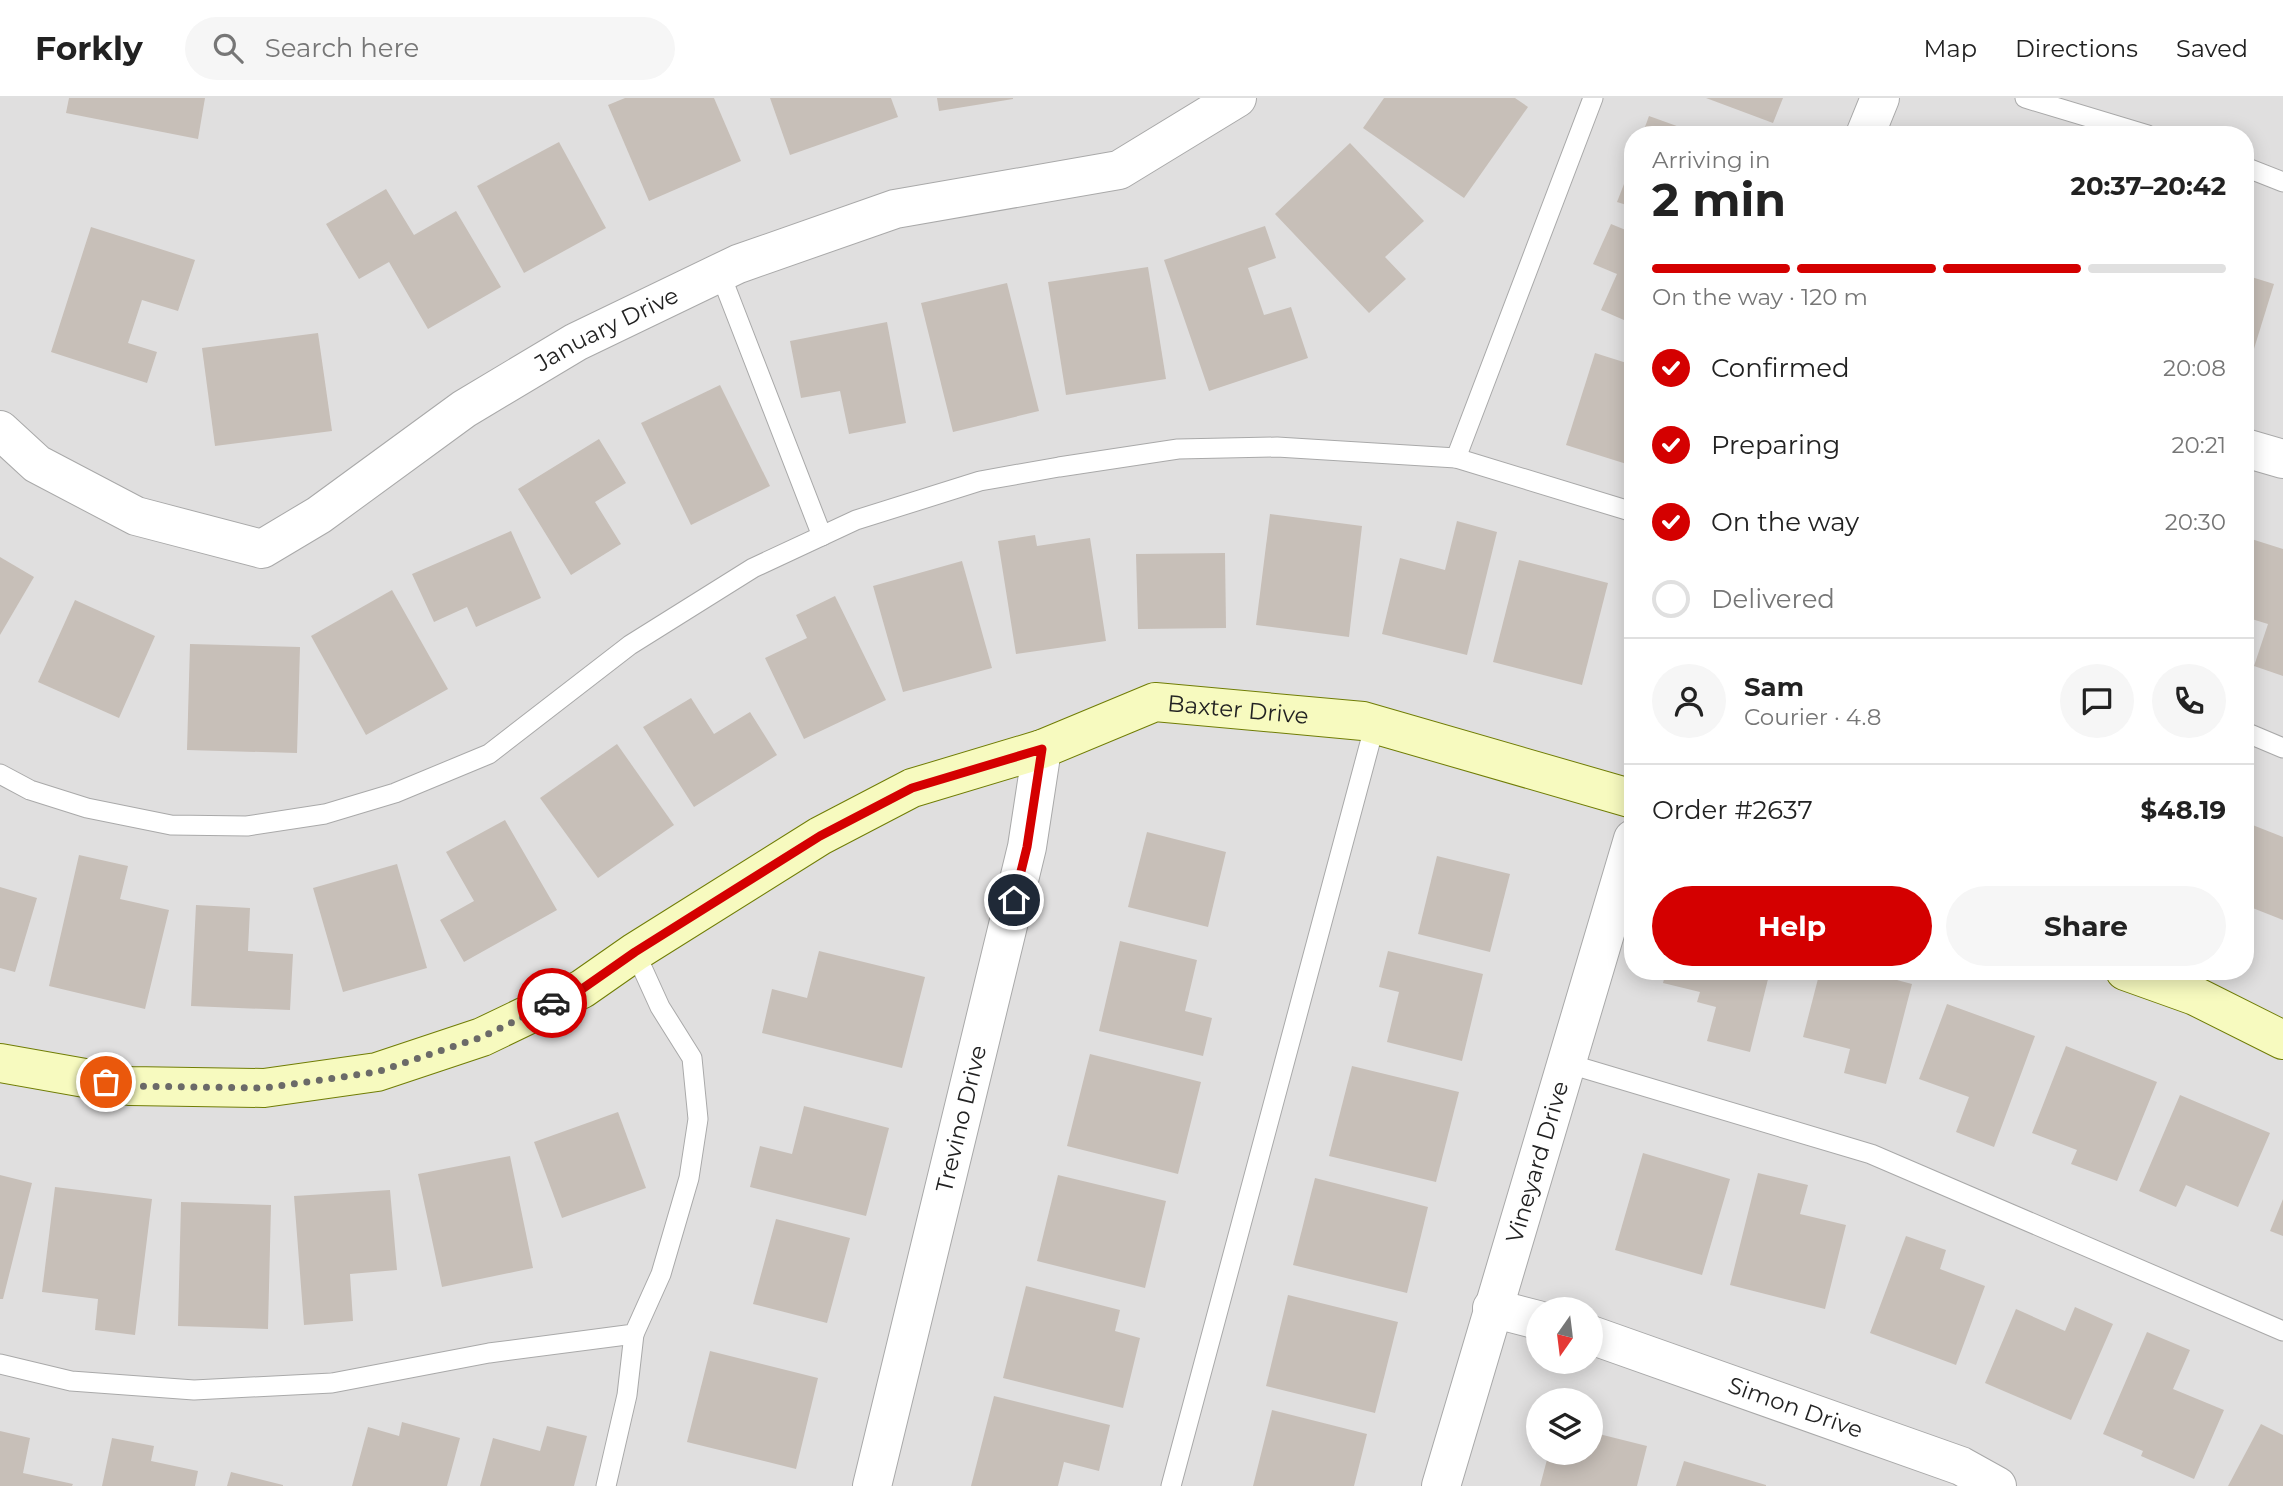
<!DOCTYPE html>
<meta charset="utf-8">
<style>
:root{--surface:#fff;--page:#f6f6f6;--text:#222;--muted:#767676;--line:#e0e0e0;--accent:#d40000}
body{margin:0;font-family:Montserrat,sans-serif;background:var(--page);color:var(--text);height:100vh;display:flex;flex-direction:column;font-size:26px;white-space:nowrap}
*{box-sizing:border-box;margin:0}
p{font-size:23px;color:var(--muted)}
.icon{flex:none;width:38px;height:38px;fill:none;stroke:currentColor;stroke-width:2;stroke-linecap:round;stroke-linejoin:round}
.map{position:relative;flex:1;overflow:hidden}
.panel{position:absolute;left:1624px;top:28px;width:630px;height:854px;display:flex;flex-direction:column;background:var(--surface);border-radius:28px;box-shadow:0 4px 18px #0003}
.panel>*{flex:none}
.needle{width:46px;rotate:194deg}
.fabs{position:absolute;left:1526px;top:1199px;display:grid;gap:14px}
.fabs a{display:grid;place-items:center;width:77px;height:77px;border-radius:50%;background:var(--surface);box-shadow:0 4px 18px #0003;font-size:35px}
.pin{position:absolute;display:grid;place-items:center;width:60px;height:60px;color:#fff;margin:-30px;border:4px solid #fff;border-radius:50%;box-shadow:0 2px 7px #0007}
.courier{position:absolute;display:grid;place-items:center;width:70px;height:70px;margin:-35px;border:5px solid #d40000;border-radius:50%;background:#fff;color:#222;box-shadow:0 2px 9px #0007}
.head em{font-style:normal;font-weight:700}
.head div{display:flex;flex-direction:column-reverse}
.head{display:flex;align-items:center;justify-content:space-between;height:119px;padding:0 28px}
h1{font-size:46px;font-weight:700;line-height:52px}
.bar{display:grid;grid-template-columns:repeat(4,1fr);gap:10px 7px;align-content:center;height:84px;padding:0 28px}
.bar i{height:9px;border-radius:5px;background:var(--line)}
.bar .selected{background:var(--accent)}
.bar p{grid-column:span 4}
.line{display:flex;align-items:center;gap:18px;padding:0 28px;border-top:2px solid var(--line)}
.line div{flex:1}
.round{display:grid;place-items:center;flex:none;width:74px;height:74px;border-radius:37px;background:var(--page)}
ol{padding:0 28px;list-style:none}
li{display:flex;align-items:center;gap:21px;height:77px}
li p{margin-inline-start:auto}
li .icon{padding:7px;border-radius:50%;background:var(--accent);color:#fff;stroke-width:4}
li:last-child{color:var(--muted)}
li i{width:38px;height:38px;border:4px solid var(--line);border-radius:50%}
.cta{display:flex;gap:14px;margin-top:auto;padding:14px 28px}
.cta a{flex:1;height:80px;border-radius:42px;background:var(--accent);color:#fff;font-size:28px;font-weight:700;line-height:80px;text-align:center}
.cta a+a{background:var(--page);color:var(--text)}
header{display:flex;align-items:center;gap:42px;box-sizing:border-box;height:98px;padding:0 35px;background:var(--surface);border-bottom:2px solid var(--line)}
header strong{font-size:33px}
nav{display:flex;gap:38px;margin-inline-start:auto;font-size:24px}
.search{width:490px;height:63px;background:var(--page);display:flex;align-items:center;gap:18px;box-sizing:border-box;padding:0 24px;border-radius:38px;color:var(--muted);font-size:26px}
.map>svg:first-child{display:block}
.residential{fill:#e0dfdf;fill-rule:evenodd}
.building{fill:#c7bfb8}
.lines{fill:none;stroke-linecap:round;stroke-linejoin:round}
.lane-casing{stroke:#a9a9a9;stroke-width:21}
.street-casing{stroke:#a9a9a9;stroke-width:40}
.secondary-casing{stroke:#707d05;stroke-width:40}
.lane{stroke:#fff;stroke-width:19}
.street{stroke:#fff;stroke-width:38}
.secondary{stroke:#f7fabf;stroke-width:38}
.done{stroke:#6b6a68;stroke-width:7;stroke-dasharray:0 12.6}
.route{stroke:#d40000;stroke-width:9}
.labels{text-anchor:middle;stroke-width:5;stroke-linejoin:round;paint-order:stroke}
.street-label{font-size:23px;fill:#222;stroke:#fff}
</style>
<header>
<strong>Forkly</strong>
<div class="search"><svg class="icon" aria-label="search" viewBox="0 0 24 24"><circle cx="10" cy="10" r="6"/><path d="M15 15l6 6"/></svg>Search here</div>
<nav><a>Map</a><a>Directions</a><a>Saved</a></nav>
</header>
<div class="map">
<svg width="2283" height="1388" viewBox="0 0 2283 1388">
<rect width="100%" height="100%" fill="#f2efe9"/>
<path class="residential" d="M0,0H2283V1388H0ZM1633,37H2245V873H1633ZM1538,1211H1591V1264H1538ZM1538,1302H1591V1354H1538Z"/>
<g class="building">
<path d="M69,0H205L198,41L66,15Z"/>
<path d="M625,0H714L741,63L649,103L608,7Z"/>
<path d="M770,0H891L898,19L790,57Z"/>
<path d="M937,0H1013V1L939,13Z"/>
<path d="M1384,0H1515L1528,9L1464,100L1363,30Z"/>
<path d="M1706,0H1783L1773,25Z"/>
<path d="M1649,18L1699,36V37H1642Z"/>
<path d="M559,44L606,130L524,175L477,88Z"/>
<path d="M1350,45L1424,123L1385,159L1406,181L1369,215L1275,116Z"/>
<path d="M1633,63V109L1617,104Z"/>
<path d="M386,91L414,137L456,113L501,189L428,231L389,164L359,181L326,126Z"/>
<path d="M1611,126L1633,135V226L1601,212L1617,176L1593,166Z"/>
<path d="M1265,128L1276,160L1248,170L1264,217L1291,209L1308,260L1209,293L1164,162Z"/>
<path d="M91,129L195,162L178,213L142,202L128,245L157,254L147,285L51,254Z"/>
<path d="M1148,169L1166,281L1066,297L1048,184Z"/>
<path d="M2245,177L2274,186L2253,254L2245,251Z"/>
<path d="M1007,185L1039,313L953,334L921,205Z"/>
<path d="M887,224L906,325L849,336L840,293L801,300L790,243Z"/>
<path d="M318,235L332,333L215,348L202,250Z"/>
<path d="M1595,255L1633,267V368L1566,347Z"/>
<path d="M720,287L770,388L691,427L641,325Z"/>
<path d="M599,341L626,385L595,404L621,446L571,477L518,391Z"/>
<path d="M1270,416L1362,428L1349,539L1256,527Z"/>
<path d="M1457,423L1497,434L1467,557L1382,536L1400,460L1445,472Z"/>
<path d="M511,433L541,500L476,529L467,509L434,524L412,476Z"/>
<path d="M1035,437L1037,448L1090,440L1106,543L1016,556L998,443Z"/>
<path d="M2245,439L2283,451V578L2254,568L2268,526L2245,519Z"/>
<path d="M1225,455L1226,530L1138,531L1136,456Z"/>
<path d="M0,459L34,479L0,537Z"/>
<path d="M1519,462L1608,485L1582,587L1493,564Z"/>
<path d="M962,463L992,570L903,594L873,488Z"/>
<path d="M392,492L448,591L366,637L311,538Z"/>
<path d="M835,498L886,602L804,641L765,560L807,540L796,517Z"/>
<path d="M75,502L155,538L119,620L38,584Z"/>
<path d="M190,546L300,549L297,655L187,652Z"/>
<path d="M691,600L714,636L750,614L777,657L694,709L643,629Z"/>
<path d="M617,646L674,727L598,780L540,700Z"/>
<path d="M505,722L557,812L464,864L440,822L474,803L446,754Z"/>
<path d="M2250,726L2283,739V822L2245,807V738Z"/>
<path d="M1147,734L1226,754L1208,829L1128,809Z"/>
<path d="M79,757L128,768L120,801L169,812L145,911L49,888Z"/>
<path d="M1437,758L1510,776L1490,854L1418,836Z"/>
<path d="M397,766L427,870L343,894L313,790Z"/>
<path d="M0,789L37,800L15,874L0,870Z"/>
<path d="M196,807L250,810L248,853L293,856L290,912L191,908Z"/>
<path d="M1120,843L1197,862L1185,913L1212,920L1203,958L1099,933Z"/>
<path d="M819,853L925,879L902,970L762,935L772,891L807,900Z"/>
<path d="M1388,853L1483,876L1462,963L1387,944L1399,894L1379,889Z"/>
<path d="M1666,873H1770L1750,954L1707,943L1716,909L1697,904L1700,894L1663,885Z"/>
<path d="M1820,873H1863L1912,886L1886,986L1844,975L1850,951L1803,939Z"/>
<path d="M1947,906L2035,938L1994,1049L1956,1034L1969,999L1919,981Z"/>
<path d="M2066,948L2157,984L2117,1083L2071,1066L2077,1052L2032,1035Z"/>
<path d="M1090,956L1201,984L1178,1076L1067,1048Z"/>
<path d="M1352,968L1459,994L1436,1084L1329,1058Z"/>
<path d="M2180,997L2270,1035L2238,1109L2186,1087L2176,1109L2139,1093Z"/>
<path d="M804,1008L889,1030L866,1118L750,1089L760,1048L792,1056Z"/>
<path d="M618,1014L646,1090L562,1120L534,1044Z"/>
<path d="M1643,1055L1730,1081L1702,1177L1615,1152Z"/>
<path d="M510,1058L533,1170L442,1189L418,1076Z"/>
<path d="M1758,1075L1808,1087L1800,1116L1846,1127L1825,1211L1730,1187Z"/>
<path d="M0,1077L32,1085L3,1201H0Z"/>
<path d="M1058,1077L1166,1103L1145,1190L1037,1163Z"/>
<path d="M1315,1080L1428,1109L1407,1195L1293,1167Z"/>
<path d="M55,1089L152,1101L135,1237L95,1232L98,1201L42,1194Z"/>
<path d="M390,1092L397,1172L350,1176L353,1223L304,1227L294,1098Z"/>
<path d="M2283,1101V1138L2270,1133Z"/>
<path d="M181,1104L271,1107L268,1231L178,1228Z"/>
<path d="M776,1121L850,1140L827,1225L753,1206Z"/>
<path d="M1906,1138L1946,1152L1940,1171L1985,1188L1956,1267L1870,1235Z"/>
<path d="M1026,1188L1120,1212L1115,1233L1140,1240L1123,1310L1003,1280Z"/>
<path d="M1288,1197L1398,1224L1375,1315L1266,1288Z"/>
<path d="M2075,1209L2113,1226L2071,1322L1985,1285L2016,1211L2065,1233Z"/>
<path d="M2147,1234L2190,1252L2173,1291L2224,1312L2194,1381L2141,1358L2143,1353L2103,1336Z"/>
<path d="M710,1253L818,1280L796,1371L687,1344Z"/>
<path d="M994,1298L1110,1327L1099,1373L1064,1364L1058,1388H971Z"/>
<path d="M1272,1312L1367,1336L1354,1388H1253Z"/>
<path d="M402,1324L460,1340L447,1388H352L368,1329L399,1338Z"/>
<path d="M2261,1326L2283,1337V1388H2228Z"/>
<path d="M547,1328L587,1338L574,1388H480L493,1340L540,1353Z"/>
<path d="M0,1333L30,1340L23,1375L73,1386L72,1388H0Z"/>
<path d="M1591,1334L1647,1348L1637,1388H1540L1549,1354H1591Z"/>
<path d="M112,1340L154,1348L151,1363L198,1373L195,1388H102Z"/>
<path d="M1684,1363L1766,1387V1388H1676Z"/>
<path d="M231,1374L283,1387V1388H227Z"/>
</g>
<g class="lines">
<defs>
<g id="lane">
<path d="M2025,0L2148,37"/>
<path d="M2245,69L2283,84"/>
<path d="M720,175L822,438"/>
<path d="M1456,360L1593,0"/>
<path d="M2245,634L2283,650"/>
<path d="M0,676L30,692L87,710L171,727L247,728L325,716L395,695L489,656L630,547L753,470L856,422L980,383L1059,369L1178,351L1277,349L1456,360L1633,414"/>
<path d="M1566,965L1871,1056L2283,1233"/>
<path d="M0,1266L71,1283L194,1292L332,1285L489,1255L634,1236L661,1176L689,1080L698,1021L692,960L660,909L635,854"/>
<path d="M606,1388L627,1297L634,1236"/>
<path d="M1171,1388L1375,626"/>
</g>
<g id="street">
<path d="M1865,37L1880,0"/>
<path id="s1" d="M0,332L37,366L136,418L262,451L319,417L464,311L576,244L738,166L895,111L1119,72L1237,0"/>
<path d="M2245,350L2283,361"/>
<path d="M1492,1210L1538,1222"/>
<path id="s2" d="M1591,1237L1961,1368L1997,1388"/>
<path id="s3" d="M872,1388L1027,749L1042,651"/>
<path id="s4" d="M1441,1388L1633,741"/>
</g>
<g id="secondary">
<path d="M2125,873L2195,898L2283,942"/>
<path id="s5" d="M0,965L130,988L264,990L377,974L482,939L582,891L635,854L820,738L912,690L1042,651L1155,604L1363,623L1633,701"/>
</g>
</defs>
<use href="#lane" class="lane-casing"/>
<use href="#street" class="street-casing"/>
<use href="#secondary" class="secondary-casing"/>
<use href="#lane" class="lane"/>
<use href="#street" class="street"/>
<use href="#secondary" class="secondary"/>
</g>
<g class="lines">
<path class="done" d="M106,984L130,988L264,990L377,974L482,939L552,905"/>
<path class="route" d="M552,905L582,891L635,854L820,738L912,690L1042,651L1027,749L1014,802"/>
</g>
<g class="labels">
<g class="street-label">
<text dy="8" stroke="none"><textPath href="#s1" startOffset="702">January Drive</textPath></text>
<text dy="8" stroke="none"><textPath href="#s5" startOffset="1330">Baxter Drive</textPath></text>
<text dy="8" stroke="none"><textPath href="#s3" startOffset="378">Trevino Drive</textPath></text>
<text dy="8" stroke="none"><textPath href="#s4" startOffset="338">Vineyard Drive</textPath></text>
<text dy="8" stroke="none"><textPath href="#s2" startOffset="217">Simon Drive</textPath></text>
</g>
</g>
</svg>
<div class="fabs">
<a><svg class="needle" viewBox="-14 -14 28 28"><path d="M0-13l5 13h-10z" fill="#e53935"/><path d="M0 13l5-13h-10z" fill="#767676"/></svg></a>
<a><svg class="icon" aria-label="layers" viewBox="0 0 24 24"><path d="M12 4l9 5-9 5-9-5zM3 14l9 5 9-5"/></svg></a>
</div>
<div class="pin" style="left:106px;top:984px;background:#ea580c"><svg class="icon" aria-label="bag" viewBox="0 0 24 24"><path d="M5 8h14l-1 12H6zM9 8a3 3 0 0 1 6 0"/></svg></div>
<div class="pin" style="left:1014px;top:802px;background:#1f2937"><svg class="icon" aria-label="home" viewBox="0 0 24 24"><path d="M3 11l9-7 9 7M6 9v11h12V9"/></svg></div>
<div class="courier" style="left:552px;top:905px"><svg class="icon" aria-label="car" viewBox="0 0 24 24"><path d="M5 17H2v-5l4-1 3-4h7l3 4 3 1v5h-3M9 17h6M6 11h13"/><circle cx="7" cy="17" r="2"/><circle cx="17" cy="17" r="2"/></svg></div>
<section class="panel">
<div class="head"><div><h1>2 min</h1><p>Arriving in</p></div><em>20:37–20:42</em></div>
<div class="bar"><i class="selected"></i><i class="selected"></i><i class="selected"></i><i></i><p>On the way · 120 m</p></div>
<ol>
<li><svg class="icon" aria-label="check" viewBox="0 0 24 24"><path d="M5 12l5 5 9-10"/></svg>Confirmed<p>20:08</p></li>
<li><svg class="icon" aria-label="check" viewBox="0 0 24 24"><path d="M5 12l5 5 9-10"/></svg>Preparing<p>20:21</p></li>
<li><svg class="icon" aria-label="check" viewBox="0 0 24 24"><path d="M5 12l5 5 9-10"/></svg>On the way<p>20:30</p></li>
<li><i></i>Delivered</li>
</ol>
<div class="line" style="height:126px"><a class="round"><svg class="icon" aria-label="person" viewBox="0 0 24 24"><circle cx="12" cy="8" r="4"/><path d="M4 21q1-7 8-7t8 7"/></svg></a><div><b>Sam</b><p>Courier · 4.8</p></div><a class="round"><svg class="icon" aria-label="chat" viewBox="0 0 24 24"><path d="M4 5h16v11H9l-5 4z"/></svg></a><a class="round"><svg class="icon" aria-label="phone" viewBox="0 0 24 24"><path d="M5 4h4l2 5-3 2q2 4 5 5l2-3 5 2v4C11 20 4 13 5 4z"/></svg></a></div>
<div class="line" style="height:91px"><div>Order #2637</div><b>$48.19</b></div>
<div class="cta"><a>Help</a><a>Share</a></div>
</section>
</div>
